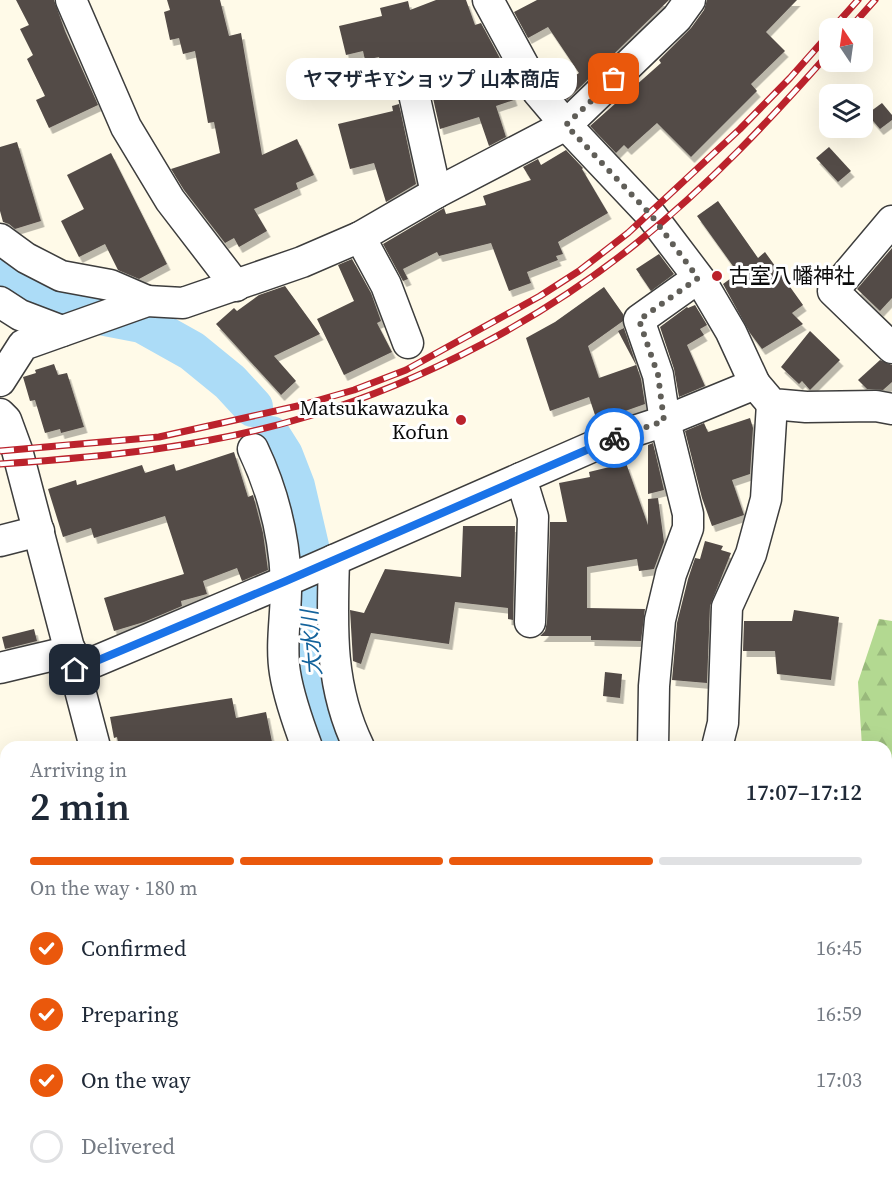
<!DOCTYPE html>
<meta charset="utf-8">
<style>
:root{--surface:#fff;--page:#f6f6f7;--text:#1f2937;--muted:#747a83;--line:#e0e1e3;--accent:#ea580c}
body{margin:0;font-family:"Source Serif 4","Noto Sans JP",serif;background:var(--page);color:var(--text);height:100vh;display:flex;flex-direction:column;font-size:22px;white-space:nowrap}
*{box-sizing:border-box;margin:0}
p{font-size:20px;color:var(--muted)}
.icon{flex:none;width:33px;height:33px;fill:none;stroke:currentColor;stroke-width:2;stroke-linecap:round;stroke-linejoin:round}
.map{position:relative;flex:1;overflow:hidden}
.panel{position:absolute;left:0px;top:741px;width:892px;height:450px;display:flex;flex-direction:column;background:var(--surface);border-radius:18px 18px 0 0;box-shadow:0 6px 24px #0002}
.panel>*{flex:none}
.needle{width:39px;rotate:347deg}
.buttons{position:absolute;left:819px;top:18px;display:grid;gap:12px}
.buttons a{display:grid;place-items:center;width:54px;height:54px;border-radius:12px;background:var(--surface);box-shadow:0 6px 24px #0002;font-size:30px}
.pin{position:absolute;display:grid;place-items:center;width:51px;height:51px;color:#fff;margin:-26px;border-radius:12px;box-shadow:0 3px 9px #0006}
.courier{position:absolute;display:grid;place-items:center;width:60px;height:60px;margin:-30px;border:4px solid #1a73e8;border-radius:50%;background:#fff;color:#222;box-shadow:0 2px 8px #0007}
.bubble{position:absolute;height:42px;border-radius:18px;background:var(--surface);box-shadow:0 6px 24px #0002;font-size:20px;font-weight:600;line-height:42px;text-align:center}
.head em{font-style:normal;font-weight:600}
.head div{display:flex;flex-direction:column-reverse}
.head{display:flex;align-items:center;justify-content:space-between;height:102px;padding:0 30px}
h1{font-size:39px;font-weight:600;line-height:45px}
.bar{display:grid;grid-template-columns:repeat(4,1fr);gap:9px 6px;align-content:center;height:72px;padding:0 30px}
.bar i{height:8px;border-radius:4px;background:var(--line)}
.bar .on{background:var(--accent)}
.bar p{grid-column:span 4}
ol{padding:0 30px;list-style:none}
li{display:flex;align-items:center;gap:18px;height:66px}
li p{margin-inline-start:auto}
li .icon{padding:6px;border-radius:50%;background:var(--accent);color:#fff;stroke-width:4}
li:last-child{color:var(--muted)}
li i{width:33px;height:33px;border:3px solid var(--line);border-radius:50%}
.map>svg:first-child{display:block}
.forest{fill:url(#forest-firs)}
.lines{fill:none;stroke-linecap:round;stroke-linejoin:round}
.river{stroke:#acdcf7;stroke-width:40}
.building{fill:#534b47;filter:url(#shadow)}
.minor-casing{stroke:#3d3d3d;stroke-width:33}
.highway-casing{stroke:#1b1b1b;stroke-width:36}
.minor{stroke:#fff;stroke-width:30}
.highway{stroke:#f7974e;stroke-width:33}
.rail-casing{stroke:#bb222c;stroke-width:7}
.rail{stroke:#fff;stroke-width:4.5;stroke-dasharray:14;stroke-linecap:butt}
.done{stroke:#605e58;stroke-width:6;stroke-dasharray:0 10.8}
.route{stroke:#1a73e8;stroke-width:8}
.poi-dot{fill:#bb222c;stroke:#fff;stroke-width:2}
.labels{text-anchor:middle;stroke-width:6;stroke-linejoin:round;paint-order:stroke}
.poi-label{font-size:21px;fill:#0a0a0a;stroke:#fff;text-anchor:start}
.water-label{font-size:22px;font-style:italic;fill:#13639c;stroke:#fff}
</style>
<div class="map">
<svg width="892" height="1191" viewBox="0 0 892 1191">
<defs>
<pattern id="forest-firs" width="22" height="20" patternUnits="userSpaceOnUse" patternTransform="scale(1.5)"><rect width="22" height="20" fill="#b3d991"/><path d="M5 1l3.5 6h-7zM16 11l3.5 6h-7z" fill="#99b97c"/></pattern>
<filter id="shadow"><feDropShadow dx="3.5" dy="6" stdDeviation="0" flood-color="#0004"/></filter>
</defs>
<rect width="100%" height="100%" fill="#fffae8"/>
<g class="forest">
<path d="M879,619L892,621V772L887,767L886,747H862L858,682Z"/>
<path d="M892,847V933L887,929L886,855Z"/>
<path d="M887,1016L892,1024V1123L887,1122Z"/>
</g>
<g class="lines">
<g class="river">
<path d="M0,278L8,285L64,308L142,323L192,351L230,382L253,407"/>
<path d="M271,436L283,455L295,486L309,546L306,642L314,689L333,747"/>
</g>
</g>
<g class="building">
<path d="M16,0H54L65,31L98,105L49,128L36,100L45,96L27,59L33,55L20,29L29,25Z"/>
<path d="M167,0H220L229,36L241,33L262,155L297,139L314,175L296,183L298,189L254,209L267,231L239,247L234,238L225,243L184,190L171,169L220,153L214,122L208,123L195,51L183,54L179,38L170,40L164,12L170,10Z"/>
<path d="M436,0H466L475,25L481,23L518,92L512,94L514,100L496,106L506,137L489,146L479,117L440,129L427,72L422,64L416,60L407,59L396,66L382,70L379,57L365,60L363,51L346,55L339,26L382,16L380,8L408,1L410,10Z"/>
<path d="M537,0H669L567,100L557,87L579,73L548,27L528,38L514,12Z"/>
<path d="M707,0H797L766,32L785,51L751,84L757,91L691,157L657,123L628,149L624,145L616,153L590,126L661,63L659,60L691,28L704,10Z"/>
<path d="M882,103L892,115V120L880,129L867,114Z"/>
<path d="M399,104L416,184L386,202L374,163L350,169L338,124L393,111L392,106Z"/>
<path d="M17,142L41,221L15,229L9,224L3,222L0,211V147Z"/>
<path d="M829,147L851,171L838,182L816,158Z"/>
<path d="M566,150L583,168L582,169L608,213L558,242L563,254L556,256L558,260L527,272L531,283L509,291L491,243L439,256L437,252L403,269L408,279L403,281L383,244L444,208L446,214L486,205L483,196L531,180L523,167L538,159L541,165Z"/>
<path d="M111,153L167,264L139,279L118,270L105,244L79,257L61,221L84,209L67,175Z"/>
<path d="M718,201L758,258L765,252L803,305L792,313L803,324L762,349L750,333L723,284L738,273L697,216Z"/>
<path d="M892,248V298L880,311L857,289Z"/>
<path d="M659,254L674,274L651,291L636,269Z"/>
<path d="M352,259L371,293L381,321L377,323L392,352L344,375L317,319L354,301L338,265Z"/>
<path d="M285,286L320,334L274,356L296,381L281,395L216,324L234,308L237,311L259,295Z"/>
<path d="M604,287L623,314V321L588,346L599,378L636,365L618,331L624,328L641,379L645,404L597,421L589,397L550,411L526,338L555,322Z"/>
<path d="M695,305L707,325L700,329L704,335L687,345L705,386L679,397L674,369L660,327L687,307L688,308Z"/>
<path d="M810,331L840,360L810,390L802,381L799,384L781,367Z"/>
<path d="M880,360L892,365V382L883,390L867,389L858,380Z"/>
<path d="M54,364L58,375L67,373L84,427L61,433L60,429L45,433L35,400L30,401L23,377L36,373L35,370Z"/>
<path d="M750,418L753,428L750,474L732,480L744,515L712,526L702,498L685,431L704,423L708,432Z"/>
<path d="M653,443L664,490L648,494V445Z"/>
<path d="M234,452L248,497L253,495L255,502L263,533L268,570L242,581L237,568L203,581L207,594L181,601L182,606L144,622L114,631L104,598L184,574L165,516L94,538L91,528L63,537L48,489L76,480L77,485L142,465L145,473L174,464L176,471Z"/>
<path d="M626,463L648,525V499L658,498L664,542L654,569L639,571L637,559L587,567V608L645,609L641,641L591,640V636H540L545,631L547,622L550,522H567L559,483L590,477L589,472Z"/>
<path d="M463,526H515L513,620L508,619V608L455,602L449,644L371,633L361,664L353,661L350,610L364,613L385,569L461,577Z"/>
<path d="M705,541L723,546L721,550L731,553L710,606L707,683L672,680L677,623L688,579L695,558L700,559Z"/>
<path d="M794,610L839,617L831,680L777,674L775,651H743L744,621H792Z"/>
<path d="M34,629L37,641L5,649L2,637Z"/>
<path d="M605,672L622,674L620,698L603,696Z"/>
<path d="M232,698L236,718L266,712L273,747H119L117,737L114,738L110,717Z"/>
</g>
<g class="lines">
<defs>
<g id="minor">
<path d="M71,0L126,127L170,200L236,286"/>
<path d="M488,0L538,92L566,125L651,215L701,281L731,332L755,384"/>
<path d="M410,76L436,193"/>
<path d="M892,221L833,291L892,348"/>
<path d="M360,237L386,285L408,343"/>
<path d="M0,239L26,258L61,276L110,285L147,301"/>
<path d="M0,302L20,315L62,331"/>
<path d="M0,381L23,345L147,301L183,303L302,262L360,237L436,193L566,125L677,18L690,0"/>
<path d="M0,414L6,420L17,450L95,747"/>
<path d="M253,449C273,491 284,535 286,581C287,611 280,643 285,673C289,698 298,723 307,747"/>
<path d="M521,478L533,517L530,622"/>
<path d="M0,541L39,531"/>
<path d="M334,560C332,626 329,686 359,747"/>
<path d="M0,668L71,651"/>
<path d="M75,670L286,581L610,439L665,421L755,384L772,404L806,407L876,406L892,409"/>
<path d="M653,747L654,686L660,620L671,574L688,528V514L665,421L658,375L639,320L698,278"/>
<path d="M717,747L723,723L727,607L751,554L766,499L772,404"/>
<path d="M0,888L6,891"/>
<path d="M0,1001L6,1004"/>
<path d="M0,1136L6,1135"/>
<path d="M87,1185L89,1191"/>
<path d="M206,1185L207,1191"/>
<path d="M436,1185L452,1191"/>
<path d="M785,1185L803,1191"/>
<path d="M840,1185L844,1191"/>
</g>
<g id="highway">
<path d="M0,926L6,929"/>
<path d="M0,971L6,974"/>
<path d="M530,1185L547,1191"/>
<path d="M671,1185L690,1191"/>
</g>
</defs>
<use href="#minor" class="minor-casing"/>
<use href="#highway" class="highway-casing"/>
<use href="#minor" class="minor"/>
<use href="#highway" class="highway"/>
<defs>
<g id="rail">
<path d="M833,28L858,0"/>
<path d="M850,28L875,0"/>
<path d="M0,451L159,437L302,405L354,390L406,370L540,296L579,271L628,233L740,129L790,78L830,33"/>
<path d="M0,464C103,457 209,447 309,416C425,381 544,318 638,242C709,185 770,120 830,52"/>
</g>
</defs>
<use href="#rail" class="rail-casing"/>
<use href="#rail" class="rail"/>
</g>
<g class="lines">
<path class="done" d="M614,79L566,125L651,215L698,278L639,320L658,375L664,421L614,438"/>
<path class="route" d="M75,670L286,581L614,438"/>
</g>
<g class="poi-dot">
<circle cx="717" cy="276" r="6"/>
<circle cx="461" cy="420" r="6"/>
</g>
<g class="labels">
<g class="poi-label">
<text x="729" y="283">古室八幡神社</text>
<text x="449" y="415" text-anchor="end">Matsukawazuka<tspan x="449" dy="24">Kofun</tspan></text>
</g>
<g class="water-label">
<text transform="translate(311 643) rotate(-94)" y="8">大水川</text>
</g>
</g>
</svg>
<div class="buttons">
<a><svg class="needle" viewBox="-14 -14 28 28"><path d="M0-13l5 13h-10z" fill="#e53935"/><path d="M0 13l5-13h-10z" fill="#747a83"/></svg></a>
<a><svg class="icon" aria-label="layers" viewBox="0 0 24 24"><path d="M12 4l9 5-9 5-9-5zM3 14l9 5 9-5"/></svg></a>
</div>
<div class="pin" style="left:614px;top:79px;background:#ea580c"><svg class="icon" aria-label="bag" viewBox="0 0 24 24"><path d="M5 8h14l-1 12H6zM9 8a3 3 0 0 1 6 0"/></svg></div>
<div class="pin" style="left:75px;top:670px;background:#1f2937"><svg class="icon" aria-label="home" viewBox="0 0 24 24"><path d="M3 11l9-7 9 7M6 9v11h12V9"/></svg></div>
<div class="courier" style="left:614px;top:438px"><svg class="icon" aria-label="bike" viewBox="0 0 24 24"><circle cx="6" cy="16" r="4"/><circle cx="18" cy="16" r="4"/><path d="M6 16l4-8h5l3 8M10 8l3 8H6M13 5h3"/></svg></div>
<div class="bubble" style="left:286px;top:58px;width:291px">ヤマザキYショップ 山本商店</div>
<section class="panel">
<div class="head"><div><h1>2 min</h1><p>Arriving in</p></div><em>17:07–17:12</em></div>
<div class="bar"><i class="on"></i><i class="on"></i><i class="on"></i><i></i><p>On the way · 180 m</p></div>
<ol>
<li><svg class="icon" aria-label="check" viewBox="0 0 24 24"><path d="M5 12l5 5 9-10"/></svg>Confirmed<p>16:45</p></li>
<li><svg class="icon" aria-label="check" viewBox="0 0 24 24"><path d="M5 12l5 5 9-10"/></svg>Preparing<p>16:59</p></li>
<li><svg class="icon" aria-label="check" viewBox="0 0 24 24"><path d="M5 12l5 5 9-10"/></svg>On the way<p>17:03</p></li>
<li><i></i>Delivered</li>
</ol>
</section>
</div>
